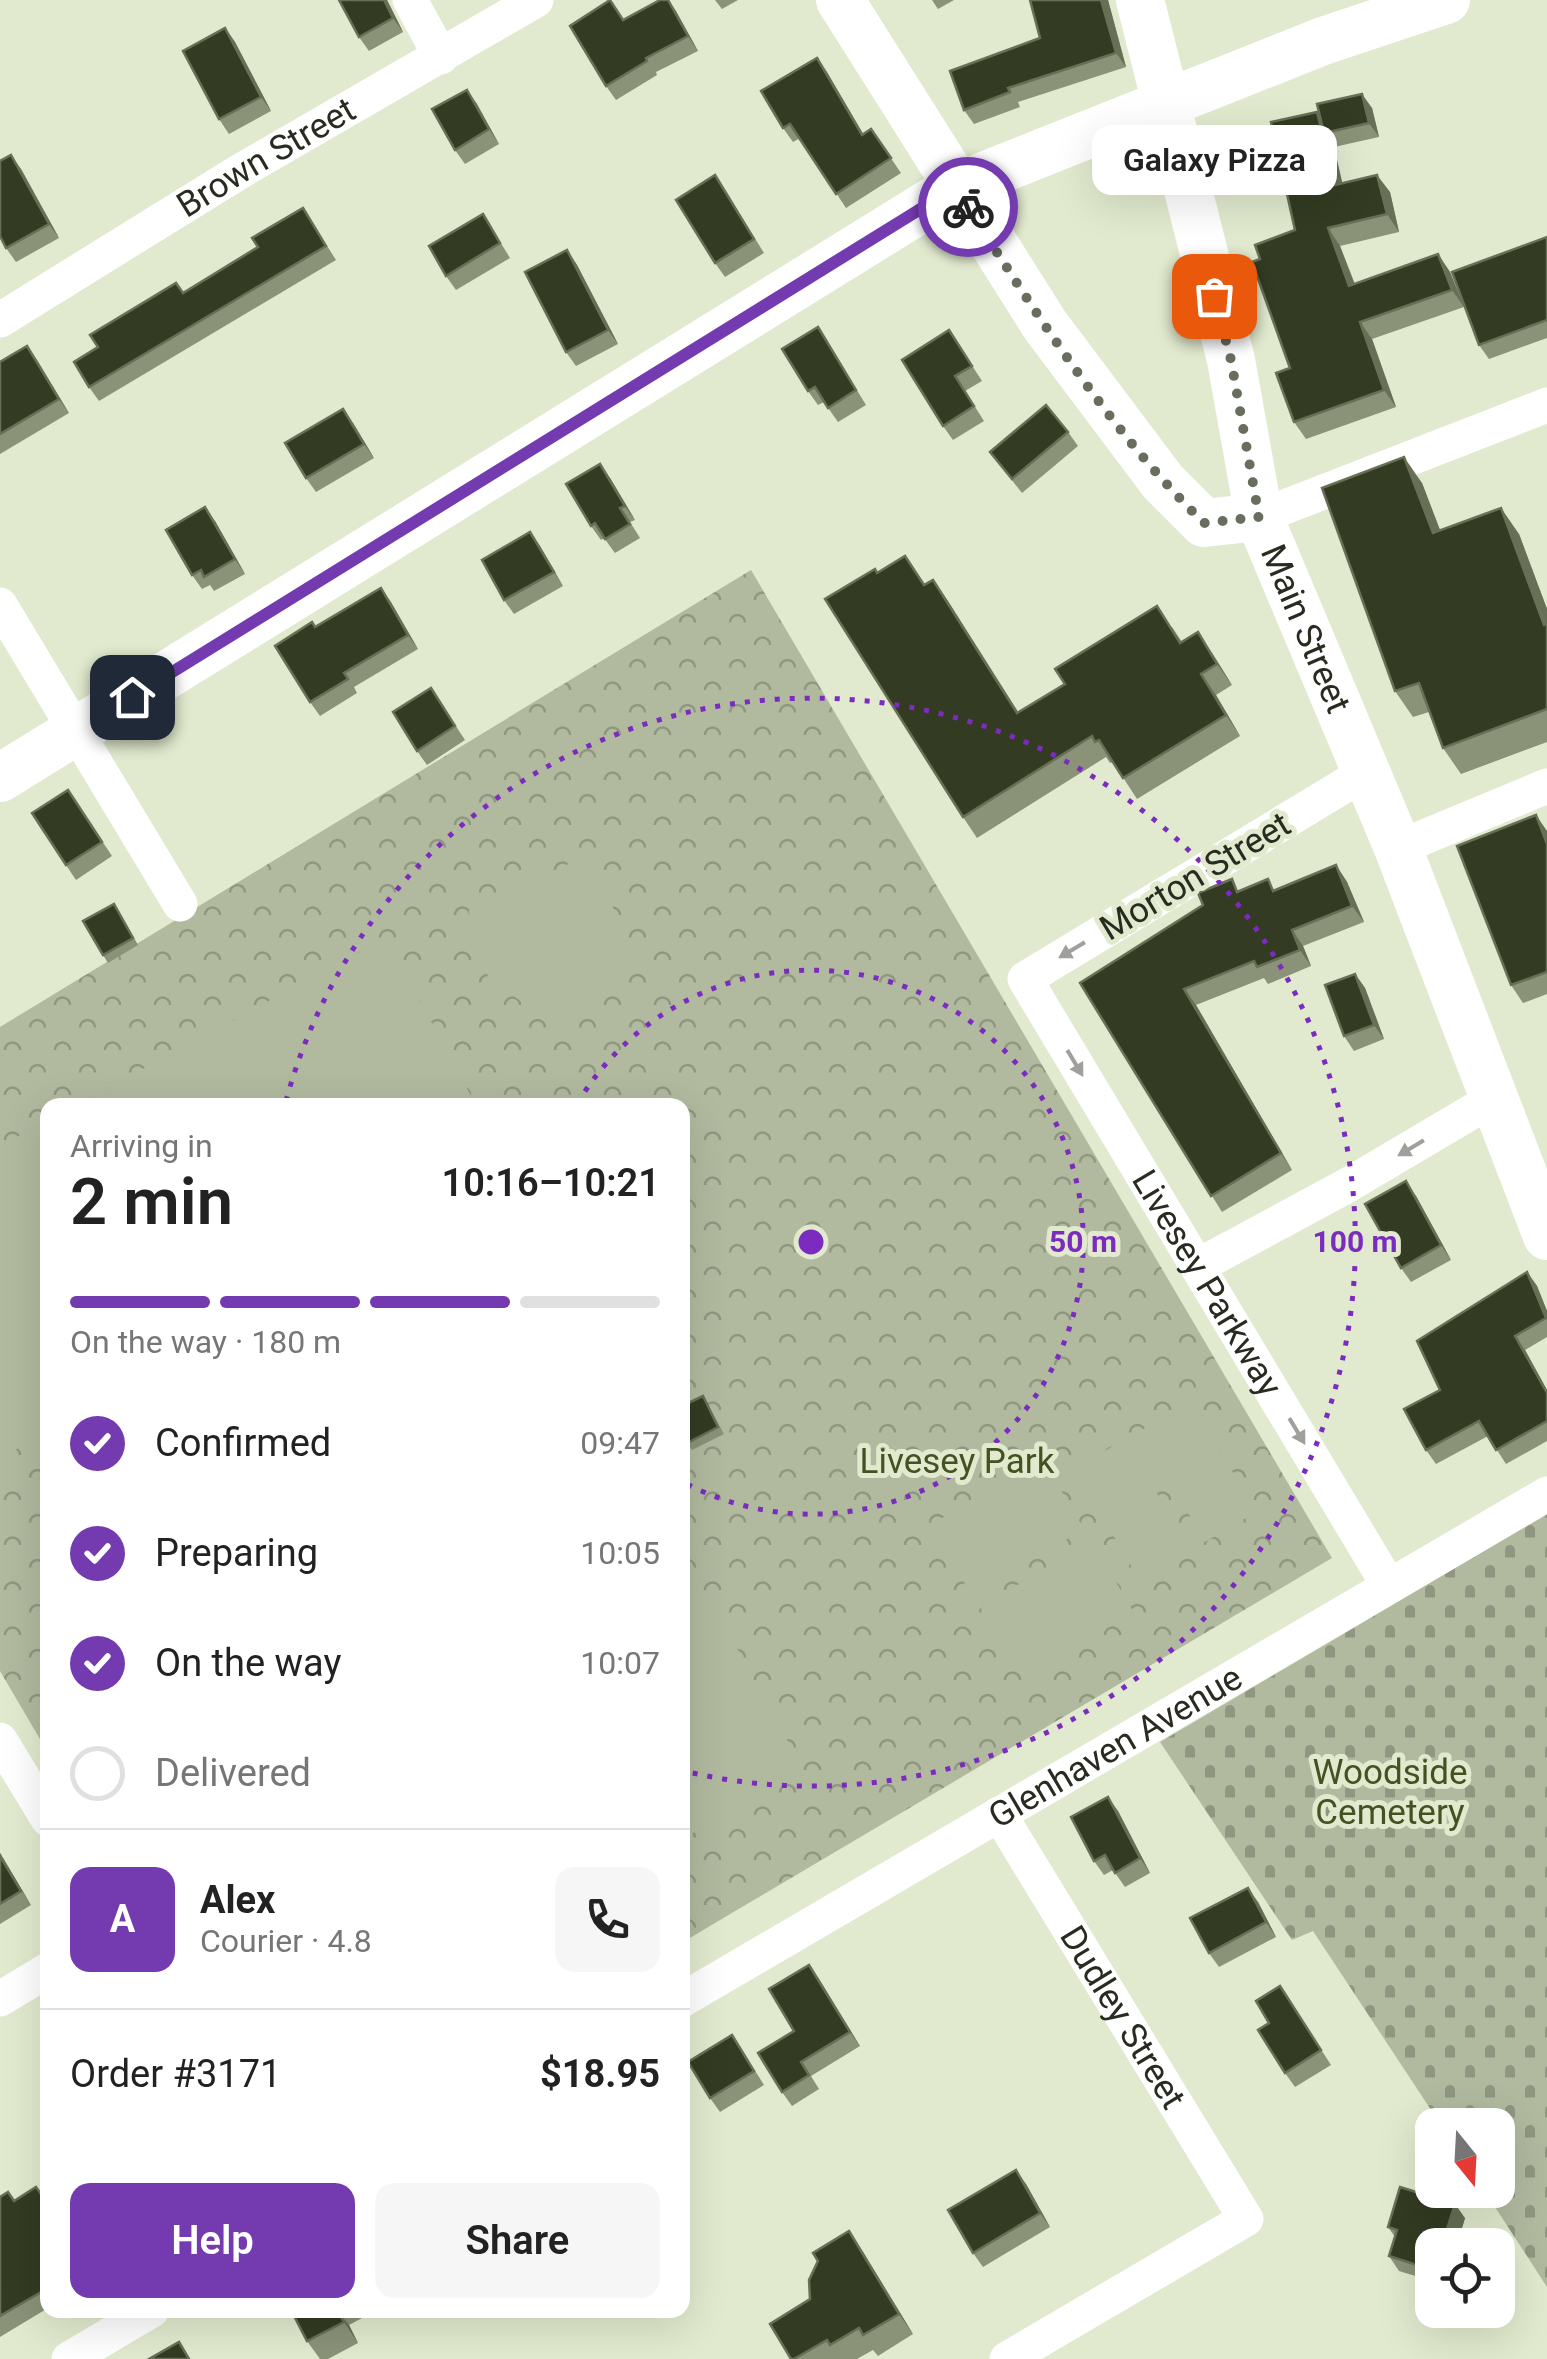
<!DOCTYPE html>
<meta charset="utf-8">
<style>
:root{--surface:#fff;--page:#f6f6f6;--text:#222;--muted:#767676;--line:#e0e0e0;--accent:#743bb1}
body{margin:0;font-family:Roboto,sans-serif;background:var(--page);color:var(--text);height:100vh;display:flex;flex-direction:column;font-size:38px;white-space:nowrap}
*{box-sizing:border-box;margin:0}
p{font-size:32px;color:var(--muted)}
.icon{flex:none;width:55px;height:55px;fill:none;stroke:currentColor;stroke-width:2;stroke-linecap:round;stroke-linejoin:round}
.map{position:relative;flex:1;overflow:hidden}
.sheet{position:absolute;left:40px;top:1098px;width:650px;height:1220px;display:flex;flex-direction:column;background:var(--surface);border-radius:20px;box-shadow:0 10px 40px #0002}
.sheet>*{flex:none}
.needle{width:65px;rotate:162deg}
.tools{position:absolute;left:1415px;top:2108px;display:grid;gap:20px}
.tools a{display:grid;place-items:center;width:100px;height:100px;border-radius:20px;background:var(--surface);box-shadow:0 10px 40px #0002;font-size:50px}
.pin{position:absolute;display:grid;place-items:center;width:85px;height:85px;color:#fff;margin:-42px;border-radius:20px;box-shadow:0 5px 15px #0006}
.courier{position:absolute;display:grid;place-items:center;width:100px;height:100px;margin:-50px;border:8px solid #743bb1;border-radius:50%;background:#fff;color:#222;box-shadow:0 2px 12px #0007}
.bubble{position:absolute;height:70px;border-radius:20px;background:var(--surface);box-shadow:0 10px 40px #0002;font-size:32px;font-weight:600;line-height:70px;text-align:center}
.overview em{font-style:normal;font-weight:600}
.overview div{display:flex;flex-direction:column-reverse}
.overview{display:flex;align-items:center;justify-content:space-between;height:170px;padding:0 30px}
h1{font-size:65px;font-weight:600;line-height:75px}
.bar{display:grid;grid-template-columns:repeat(4,1fr);gap:15px 10px;align-content:center;height:120px;padding:0 30px}
.bar i{height:12px;border-radius:8px;background:var(--line)}
.bar .active{background:var(--accent)}
.bar p{grid-column:span 4}
.line{display:flex;align-items:center;gap:25px;padding:0 30px;border-top:2px solid var(--line)}
.line div{flex:1}
.round{display:grid;place-items:center;flex:none;width:105px;height:105px;border-radius:20px;background:var(--page)}
ol{padding:0 30px;list-style:none}
li{display:flex;align-items:center;gap:30px;height:110px}
li p{margin-inline-start:auto}
li .icon{padding:10px;border-radius:50%;background:var(--accent);color:#fff;stroke-width:4}
li:last-child{color:var(--muted)}
li i{width:55px;height:55px;border:5px solid var(--line);border-radius:50%}
.cta{display:flex;gap:20px;margin-top:auto;padding:20px 30px}
.cta a{flex:1;height:115px;border-radius:20px;background:var(--accent);color:#fff;font-size:40px;font-weight:600;line-height:115px;text-align:center}
.cta a+a{background:var(--page);color:var(--text)}
.map>svg:first-child{display:block}
.cemetery{fill:url(#cemetery-stones)}
.park{fill:url(#park-crowns)}
.pitch{fill:#b1ba9f}
.lines{fill:none;stroke-linecap:round;stroke-linejoin:round}
.street{stroke:#fff;stroke-width:35}
.secondary{stroke:#fff;stroke-width:48}
.wall{fill:#8a9278}
.shaded-wall{fill:#677056}
.building{fill:#333b22;stroke:#677056;stroke-width:2.5}
.oneway{fill:#9ea09b}
.done{stroke:#686e5d;stroke-width:10;stroke-dasharray:0 18}
.route{stroke:#743bb1;stroke-width:12}
.ring{fill:none;stroke:#7b2cbf;stroke-width:5;stroke-dasharray:5 10}
.labels{text-anchor:middle;stroke-width:10;stroke-linejoin:round;paint-order:stroke}
.street-label{font-size:35px;fill:#272b20;stroke:#e1eace}
.park-label{font-size:35px;fill:#445122;stroke:#e1eace}
.centre{fill:#7b2cbf;stroke:#e1eace;stroke-width:5}
.ring-label{font-size:30px;text-anchor:middle;font-weight:bold;fill:#7b2cbf;stroke:#e1eace;stroke-width:10;stroke-linejoin:round;paint-order:stroke}
</style>
<div class="map">
<svg width="1547" height="2359" viewBox="0 0 1547 2359">
<defs>
<pattern id="cemetery-stones" width="16" height="16" patternUnits="userSpaceOnUse" patternTransform="scale(2.5)"><rect width="16" height="16" fill="#b1ba9f"/><path d="M2 7V4a2 2 0 0 1 4 0v3zM10 15v-3a2 2 0 0 1 4 0v3z" fill="#909781"/></pattern>
<pattern id="park-crowns" width="20" height="18" patternUnits="userSpaceOnUse" patternTransform="scale(2.5)"><rect width="20" height="18" fill="#b1ba9f"/><path d="M2 6a3 3 0 1 1 6 0M12 15a3 3 0 1 1 6 0" fill="none" stroke="#909781"/></pattern>
</defs>
<rect width="100%" height="100%" fill="#e1eace"/>
<path class="cemetery" d="M1547,1514V2287L1484,2190H1498V2125H1441L1313,1931L1292,1940L1160,1742Z"/>
<path class="park" d="M751,570L1332,1558L683,1942L682,1105H48L47,1751L0,1671V1027Z"/>
<g class="pitch">
<path d="M585,853L591,856L595,873L604,883L630,954L622,979L604,996L579,1010L558,1015L531,1008L490,980L471,940L469,909L573,862Z"/>
<path d="M386,938L476,1105H76Z"/>
<path d="M47,1121V1433L0,1458V1146Z"/>
<path d="M1191,1401L1256,1512L1205,1542L1140,1431Z"/>
<path d="M1125,1439L1191,1551L1140,1581L1074,1469Z"/>
<path d="M1043,1460L1084,1529L972,1596L930,1525Z"/>
<path d="M1092,1541L1133,1611L1021,1677L980,1607Z"/>
<path d="M683,1556L748,1667L724,1682L753,1687C776,1714 804,1748 782,1780L683,1839Z"/>
</g>
<g class="lines">
<g class="street">
<path d="M410,0L441,57"/>
<path id="s1" d="M0,320L239,172L536,0"/>
<path d="M1259,517L1547,405"/>
<path d="M0,605L180,904"/>
<path id="s2" d="M1365,773L1025,979L1389,1586"/>
<path d="M1398,848L1547,786"/>
<path d="M1198,1266L1348,1185L1495,1098"/>
<path d="M0,1740L48,1819"/>
<path id="s3" d="M999,1814L1246,2219L1007,2359"/>
<path d="M0,1999L48,1970"/>
<path id="s4" d="M682,2000L1547,1494"/>
<path d="M69,2359L152,2310"/>
</g>
<g class="secondary">
<path d="M840,0L1045,325L1163,482L1204,523L1259,517"/>
<path id="s5" d="M1140,0L1231,360L1259,517L1398,848L1547,1236"/>
<path d="M0,778L956,187L1323,41L1446,0"/>
</g>
</g>
<g class="wall">
<path d="M339,0H387L403,32L369,51L359,37Z"/>
<path d="M669,0L698,51L656,72L657,75L616,100L606,86L624,19Z"/>
<path d="M715,0H738L722,9Z"/>
<path d="M932,0H954L938,9Z"/>
<path d="M1030,0H1108L1126,67L1018,102L1020,107L974,124L964,110L1040,38Z"/>
<path d="M225,28L235,42L271,111L229,134L219,119Z"/>
<path d="M817,58L863,134L871,129L901,173L846,208L800,138L793,142L783,128Z"/>
<path d="M467,90L499,144L465,164L455,150Z"/>
<path d="M1372,108L1379,137L1334,147L1342,183L1390,192L1399,232L1340,246L1355,284L1438,254L1450,272L1464,307L1372,339L1396,407L1306,439L1294,422L1290,368L1260,259L1295,230L1317,112L1320,115Z"/>
<path d="M21,169L59,238L16,262L6,248Z"/>
<path d="M725,190L764,253L725,277L715,263Z"/>
<path d="M303,208L336,260L99,401L89,387L98,347L176,283L184,293L258,247Z"/>
<path d="M483,214L510,258L456,290L446,276Z"/>
<path d="M1547,237V338L1489,359L1479,345Z"/>
<path d="M567,250L577,265L618,344L576,366L566,352Z"/>
<path d="M818,327L866,405L838,422L824,402L818,405L808,391Z"/>
<path d="M949,330L982,381L965,391L984,421L953,440L943,426Z"/>
<path d="M27,346L69,413L0,454V362Z"/>
<path d="M353,423L374,458L316,492L306,478Z"/>
<path d="M1068,432L1078,446L1022,493L990,452Z"/>
<path d="M610,478L635,520L630,522L640,538L615,553L604,538L601,540L591,526Z"/>
<path d="M1422,483L1440,530L1519,534L1547,609V742L1461,774L1443,748L1429,712L1413,717L1395,691Z"/>
<path d="M215,521L245,574L214,591L210,585L202,589L192,575Z"/>
<path d="M530,532L563,586L514,614L504,600Z"/>
<path d="M933,580L1018,713L1172,627L1182,642L1212,653L1232,685L1216,695L1240,736L1137,799L1113,762L1110,763L1106,757L977,838L963,817L925,585Z"/>
<path d="M381,588L418,649L354,687L357,693L320,716L310,702L315,627Z"/>
<path d="M440,702L465,740L427,765L417,751Z"/>
<path d="M68,790L112,856L76,880L66,865Z"/>
<path d="M1547,831V994L1523,1003L1511,985Z"/>
<path d="M1336,865L1347,882L1364,922L1303,946L1311,966L1268,984L1264,978L1196,1005L1292,1170L1222,1212L1080,983L1240,891L1276,890Z"/>
<path d="M119,911L138,945L108,963L103,955Z"/>
<path d="M1355,974L1365,988L1384,1039L1354,1051L1344,1036Z"/>
<path d="M1416,1196L1451,1260L1411,1282L1401,1268Z"/>
<path d="M1527,1272L1537,1286L1547,1311V1337L1525,1350L1547,1390V1441L1506,1464L1488,1436L1436,1464L1426,1450L1440,1390Z"/>
<path d="M703,1396L724,1434L692,1450L687,1443Z"/>
<path d="M1118,1811L1150,1873L1125,1887L1113,1870L1104,1875L1094,1861Z"/>
<path d="M0,1853L31,1905L0,1924Z"/>
<path d="M1258,1902L1276,1937L1219,1967L1209,1953Z"/>
<path d="M809,1965L860,2046L811,2076L819,2089L792,2106L782,2092Z"/>
<path d="M1280,1986L1331,2065L1295,2087L1285,2073L1269,2023Z"/>
<path d="M742,2050L764,2085L720,2112L710,2098Z"/>
<path d="M1026,2184L1050,2227L983,2267L973,2253Z"/>
<path d="M0,2197L14,2201L48,2203V2308L0,2337Z"/>
<path d="M1465,2218L1457,2245H1432V2281L1399,2271L1389,2256L1395,2237L1388,2227Z"/>
<path d="M863,2252L913,2334L878,2356L873,2350L857,2359H791L810,2299Z"/>
<path d="M291,2310H377L349,2325L358,2343L328,2359H320L307,2341Z"/>
</g>
<g class="shaded-wall">
<path d="M384,0H387L403,32L393,18Z"/>
<path d="M668,0L676,11L698,51L688,36Z"/>
<path d="M1101,0H1108L1126,67L1116,53Z"/>
<path d="M225,28L235,42L271,111L261,97Z"/>
<path d="M817,58L827,72L872,149L862,135Z"/>
<path d="M467,90L477,104L499,144L489,129Z"/>
<path d="M1362,94L1372,108L1379,137L1369,123Z"/>
<path d="M1317,112L1330,129L1324,133L1334,147L1347,203L1335,185Z"/>
<path d="M11,155L21,169L59,238L49,224Z"/>
<path d="M1377,175L1390,192L1399,232L1387,214Z"/>
<path d="M1328,228L1340,246L1362,304L1349,286Z"/>
<path d="M567,250L577,265L618,344L608,330Z"/>
<path d="M1438,254L1450,272L1464,307L1452,290Z"/>
<path d="M1360,322L1372,339L1396,407L1384,390Z"/>
<path d="M27,346L37,360L69,413L59,399Z"/>
<path d="M343,409L353,423L374,458L364,444Z"/>
<path d="M1404,457L1422,483L1451,559L1433,533Z"/>
<path d="M600,464L610,478L635,520L625,506Z"/>
<path d="M205,507L215,521L245,574L235,559Z"/>
<path d="M1501,508L1519,534L1547,609V629Z"/>
<path d="M530,532L540,546L563,586L554,572Z"/>
<path d="M933,580L948,601L1032,734L1017,713Z"/>
<path d="M381,588L391,602L418,649L408,635Z"/>
<path d="M1198,632L1212,653L1232,685L1217,664Z"/>
<path d="M1201,674L1216,695L1240,736L1226,715Z"/>
<path d="M1536,815L1547,831V844Z"/>
<path d="M1336,865L1347,882L1364,922L1352,906Z"/>
<path d="M1292,930L1303,946L1311,966L1300,950Z"/>
<path d="M1355,974L1365,988L1384,1039L1374,1025Z"/>
<path d="M1184,989L1196,1005L1292,1170L1281,1153Z"/>
<path d="M1406,1181L1416,1196L1451,1260L1441,1245Z"/>
<path d="M1527,1272L1537,1286L1547,1311V1320Z"/>
<path d="M1515,1336L1525,1350L1547,1390V1393Z"/>
<path d="M1108,1797L1118,1811L1150,1873L1140,1858Z"/>
<path d="M0,1853L31,1905L0,1856Z"/>
<path d="M1248,1888L1258,1902L1276,1937L1266,1922Z"/>
<path d="M809,1965L819,1979L860,2046L850,2032Z"/>
<path d="M1016,2170L1026,2184L1050,2227L1040,2213Z"/>
<path d="M1455,2204L1465,2218L1457,2245H1442Z"/>
<path d="M849,2231L863,2252L913,2334L899,2314Z"/>
<path d="M337,2310L349,2325L358,2343L344,2322Z"/>
</g>
<g class="building">
<path d="M339,0H384L393,18L359,37Z"/>
<path d="M610,0L623,20L660,0H668L688,36L646,58L647,61L606,86L570,26Z"/>
<path d="M1030,0H1101L1116,53L1008,88L1010,92L964,110L950,71L1040,38Z"/>
<path d="M225,28L261,97L219,119L183,51Z"/>
<path d="M817,58L862,135L871,129L891,158L836,194L790,124L783,128L761,91Z"/>
<path d="M467,90L489,129L455,150L432,109Z"/>
<path d="M1362,94L1369,123L1324,133L1317,104Z"/>
<path d="M1317,112L1335,185L1377,175L1387,214L1328,228L1349,286L1438,254L1452,290L1360,322L1384,390L1294,422L1276,373L1290,368L1252,262L1260,259L1255,245L1295,230L1271,122Z"/>
<path d="M11,155L49,224L6,248L0,236V161Z"/>
<path d="M715,175L754,239L715,263L676,200Z"/>
<path d="M303,208L326,246L89,387L74,362L98,347L90,335L176,283L183,293L258,247L252,238Z"/>
<path d="M483,214L500,243L446,276L429,246Z"/>
<path d="M1547,237V320L1479,345L1452,272Z"/>
<path d="M567,250L608,330L566,352L525,272Z"/>
<path d="M818,327L856,390L828,408L815,387L808,391L782,349Z"/>
<path d="M949,330L972,366L955,376L974,406L943,426L902,360Z"/>
<path d="M27,346L59,399L0,434V362Z"/>
<path d="M1046,405L1068,432L1012,479L990,452Z"/>
<path d="M343,409L364,444L306,478L285,443Z"/>
<path d="M1404,457L1433,533L1501,508L1544,625L1547,624V709L1443,748L1419,683L1395,691L1322,488Z"/>
<path d="M600,464L625,506L620,508L630,524L605,539L595,523L591,526L566,484Z"/>
<path d="M205,507L235,559L204,577L201,570L192,575L166,530Z"/>
<path d="M530,532L554,572L504,600L482,560Z"/>
<path d="M905,556L924,585L933,580L1017,713L1065,684L1055,669L1157,606L1180,643L1198,632L1217,664L1201,674L1226,715L1123,778L1099,740L1095,742L1092,736L963,817L825,599L875,569L877,573Z"/>
<path d="M381,588L408,635L344,673L348,679L310,702L275,646L312,622L315,627Z"/>
<path d="M431,688L455,726L417,751L393,712Z"/>
<path d="M68,790L102,842L66,865L32,813Z"/>
<path d="M1536,815L1547,844V972L1511,985L1457,846Z"/>
<path d="M1336,865L1352,906L1292,930L1300,950L1257,967L1254,961L1184,989L1281,1153L1211,1196L1080,983L1203,905L1198,893L1232,879L1237,892L1268,879L1273,891Z"/>
<path d="M114,904L133,938L103,955L83,921Z"/>
<path d="M1355,974L1374,1025L1344,1036L1325,985Z"/>
<path d="M1406,1181L1441,1245L1401,1268L1365,1204Z"/>
<path d="M1527,1272L1546,1318L1515,1336L1547,1393V1421L1496,1450L1479,1421L1426,1450L1404,1409L1440,1390L1417,1341Z"/>
<path d="M703,1396L718,1427L687,1443L682,1433V1406Z"/>
<path d="M1108,1797L1140,1858L1115,1873L1105,1855L1094,1861L1071,1817Z"/>
<path d="M0,1856L21,1891L0,1904Z"/>
<path d="M1248,1888L1266,1922L1209,1953L1190,1918Z"/>
<path d="M809,1965L850,2032L801,2062L809,2075L782,2092L758,2053L794,2031L769,1989Z"/>
<path d="M1280,1986L1321,2050L1285,2073L1258,2030L1269,2023L1256,2001Z"/>
<path d="M732,2035L754,2071L710,2098L688,2062Z"/>
<path d="M1016,2170L1040,2213L973,2253L948,2210Z"/>
<path d="M36,2187L48,2204V2288L0,2316V2197L8,2192L14,2201Z"/>
<path d="M1400,2187L1455,2204L1442,2245H1432V2270L1389,2256L1397,2230L1388,2227Z"/>
<path d="M849,2231L899,2314L863,2335L859,2328L830,2345L827,2340L794,2359H791L770,2324L810,2299L809,2280L818,2261L813,2253Z"/>
<path d="M291,2310H337L344,2322L307,2341Z"/>
<path d="M179,2342L189,2359H149Z"/>
</g>
<defs><path id="oneway-solid" d="M-6-.8H1V-3.2L6.5 0L1 3.2V.8H-6Z" transform="scale(2.5)"/></defs>
<g class="oneway">
<use href="#oneway-solid" transform="translate(1072 950) rotate(149)"/>
<use href="#oneway-solid" transform="translate(1075 1063) rotate(59)"/>
<use href="#oneway-solid" transform="translate(1411 1148) rotate(149)"/>
<use href="#oneway-solid" transform="translate(1297 1431) rotate(59)"/>
</g>
<g class="lines">
<path class="done" d="M968,207C1039,318 1110,431 1204,523L1259,517L1231,360L1214,296"/>
<path class="route" d="M132,697L956,187L968,207"/>
</g>
<g class="ring">
<path d="M577 1104A272 272 0 1 1 683 1482"/>
<path d="M286 1101A544 544 0 1 1 684 1771"/>
</g>
<g class="labels">
<g class="street-label">
<text dy="12" stroke="none"><textPath href="#s1" startOffset="312">Brown Street</textPath></text>
<text dy="12" stroke="none"><textPath href="#s5" startOffset="652">Main Street</textPath></text>
<text transform="translate(1195 876) rotate(-31)" y="12">Morton Street</text>
<text dy="12" stroke="none"><textPath href="#s2" startOffset="752">Livesey Parkway</textPath></text>
<text dy="12" stroke="none"><textPath href="#s4" startOffset="502">Glenhaven Avenue</textPath></text>
<text dy="12" stroke="none"><textPath href="#s3" startOffset="238">Dudley Street</textPath></text>
</g>
<g class="park-label">
<text x="957" y="1473">Livesey Park</text>
<text x="1390" y="1784">Woodside<tspan x="1390" dy="40">Cemetery</tspan></text>
</g>
</g>
<circle cx="811" cy="1242" r="15" class="centre"/>
<g class="ring-label">
<text x="1083" y="1252">50 m</text>
<text x="1355" y="1252">100 m</text>
</g>
</svg>
<div class="tools">
<a><svg class="needle" viewBox="-14 -14 28 28"><path d="M0-13l5 13h-10z" fill="#e53935"/><path d="M0 13l5-13h-10z" fill="#767676"/></svg></a>
<a><svg class="icon" aria-label="locate" viewBox="0 0 24 24"><circle cx="12" cy="12" r="6"/><path d="M12 2v4M12 18v4M2 12h4M18 12h4"/></svg></a>
</div>
<div class="pin" style="left:1214px;top:296px;background:#ea580c"><svg class="icon" aria-label="bag" viewBox="0 0 24 24"><path d="M5 8h14l-1 12H6zM9 8a3 3 0 0 1 6 0"/></svg></div>
<div class="pin" style="left:132px;top:697px;background:#1f2937"><svg class="icon" aria-label="home" viewBox="0 0 24 24"><path d="M3 11l9-7 9 7M6 9v11h12V9"/></svg></div>
<div class="courier" style="left:968px;top:207px"><svg class="icon" aria-label="bike" viewBox="0 0 24 24"><circle cx="6" cy="16" r="4"/><circle cx="18" cy="16" r="4"/><path d="M6 16l4-8h5l3 8M10 8l3 8H6M13 5h3"/></svg></div>
<div class="bubble" style="left:1092px;top:125px;width:245px">Galaxy Pizza</div>
<section class="sheet">
<div class="overview"><div><h1>2 min</h1><p>Arriving in</p></div><em>10:16–10:21</em></div>
<div class="bar"><i class="active"></i><i class="active"></i><i class="active"></i><i></i><p>On the way · 180 m</p></div>
<ol>
<li><svg class="icon" aria-label="check" viewBox="0 0 24 24"><path d="M5 12l5 5 9-10"/></svg>Confirmed<p>09:47</p></li>
<li><svg class="icon" aria-label="check" viewBox="0 0 24 24"><path d="M5 12l5 5 9-10"/></svg>Preparing<p>10:05</p></li>
<li><svg class="icon" aria-label="check" viewBox="0 0 24 24"><path d="M5 12l5 5 9-10"/></svg>On the way<p>10:07</p></li>
<li><i></i>Delivered</li>
</ol>
<div class="line" style="height:180px"><b class="round" style="background:var(--accent);color:#fff">A</b><div><b>Alex</b><p>Courier · 4.8</p></div><a class="round"><svg class="icon" aria-label="phone" viewBox="0 0 24 24"><path d="M5 4h4l2 5-3 2q2 4 5 5l2-3 5 2v4C11 20 4 13 5 4z"/></svg></a></div>
<div class="line" style="height:130px"><div>Order #3171</div><b>$18.95</b></div>
<div class="cta"><a>Help</a><a>Share</a></div>
</section>
</div>
